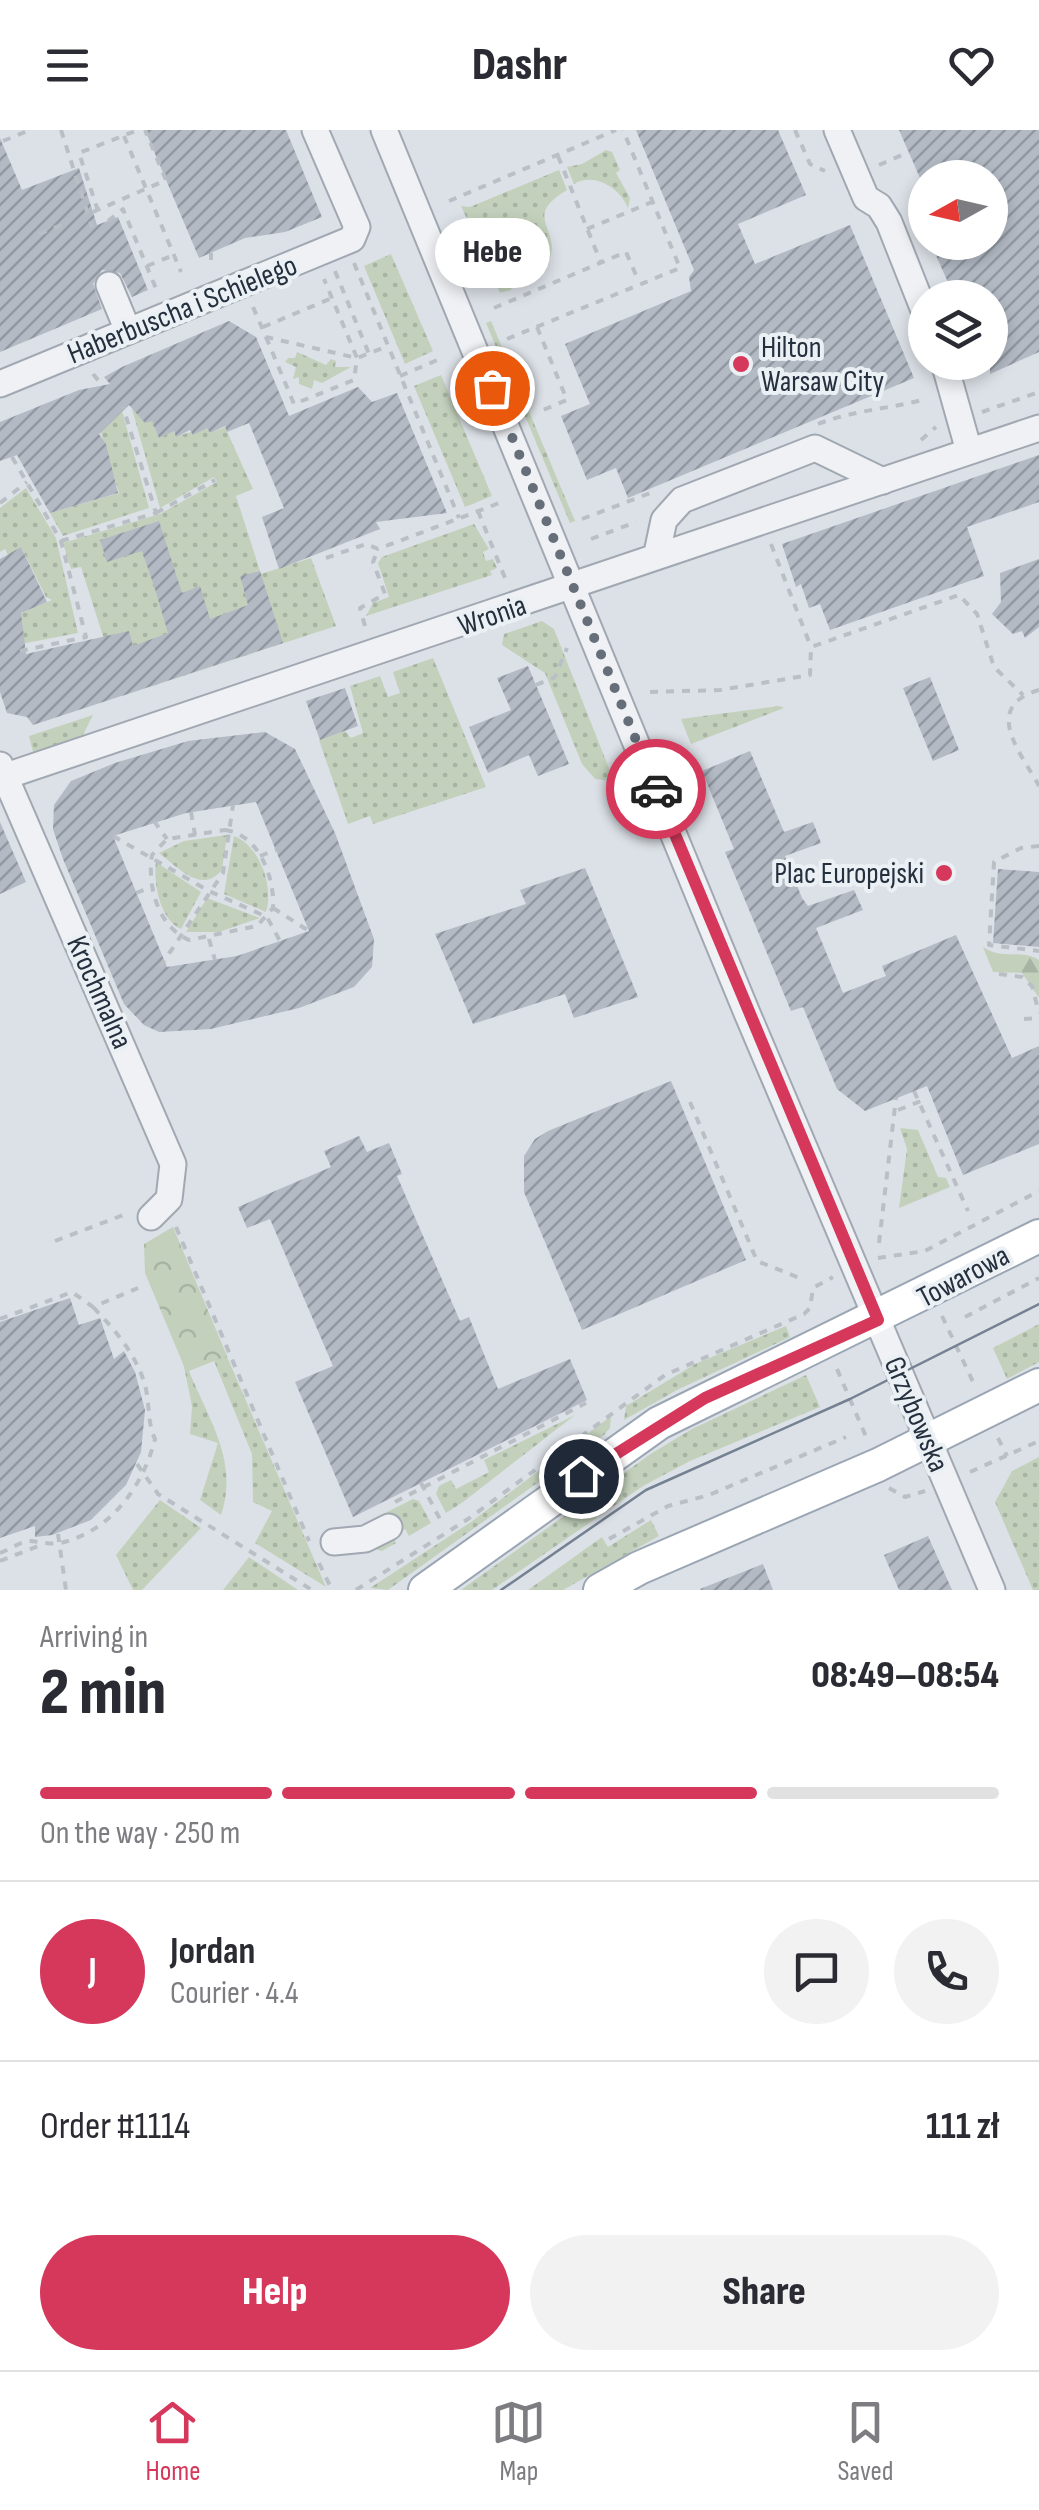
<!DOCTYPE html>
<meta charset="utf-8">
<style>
:root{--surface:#fff;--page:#f2f2f3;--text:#2b2b33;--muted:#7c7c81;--line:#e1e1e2;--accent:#d5385b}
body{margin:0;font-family:"Sofia Sans Condensed",sans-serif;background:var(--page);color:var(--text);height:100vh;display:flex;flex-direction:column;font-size:38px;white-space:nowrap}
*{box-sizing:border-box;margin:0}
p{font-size:32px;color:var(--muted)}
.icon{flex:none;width:55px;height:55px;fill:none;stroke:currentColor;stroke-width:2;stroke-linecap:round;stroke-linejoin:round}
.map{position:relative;height:1460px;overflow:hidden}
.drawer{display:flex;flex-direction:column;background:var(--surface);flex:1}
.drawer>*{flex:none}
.needle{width:65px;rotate:262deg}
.controls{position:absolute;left:908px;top:30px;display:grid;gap:20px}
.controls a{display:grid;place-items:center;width:100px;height:100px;border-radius:50%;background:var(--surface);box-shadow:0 5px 15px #0003;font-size:50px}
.pin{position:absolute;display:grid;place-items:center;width:85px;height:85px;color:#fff;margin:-42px;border:5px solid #fff;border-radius:50%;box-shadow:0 2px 10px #0007}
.courier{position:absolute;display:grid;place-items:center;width:100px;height:100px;margin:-50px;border:8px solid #d5385b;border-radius:50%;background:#fff;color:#222;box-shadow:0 2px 12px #0007}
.bubble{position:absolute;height:70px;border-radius:35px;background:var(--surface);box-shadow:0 5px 15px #0003;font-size:32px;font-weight:800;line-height:70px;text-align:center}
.head em{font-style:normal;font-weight:800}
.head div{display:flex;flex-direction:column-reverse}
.head{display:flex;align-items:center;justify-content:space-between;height:170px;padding:0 40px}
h1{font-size:65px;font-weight:800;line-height:75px}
.bar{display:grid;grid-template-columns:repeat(4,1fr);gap:15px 10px;align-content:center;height:120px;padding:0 40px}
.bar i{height:12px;border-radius:8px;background:var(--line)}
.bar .on{background:var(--accent)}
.bar p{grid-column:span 4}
.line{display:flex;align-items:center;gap:25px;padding:0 40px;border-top:2px solid var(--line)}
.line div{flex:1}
.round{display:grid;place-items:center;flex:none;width:105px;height:105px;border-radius:52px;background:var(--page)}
.cta{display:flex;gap:20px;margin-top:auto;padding:20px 40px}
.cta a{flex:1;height:115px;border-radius:60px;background:var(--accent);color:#fff;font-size:40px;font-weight:800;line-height:115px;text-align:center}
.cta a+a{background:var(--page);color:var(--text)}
header{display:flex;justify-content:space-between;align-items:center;height:130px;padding:0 40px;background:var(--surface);font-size:45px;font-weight:800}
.menu{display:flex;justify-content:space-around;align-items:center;height:140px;border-top:2px solid var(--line);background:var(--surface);font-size:28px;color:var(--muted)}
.menu a{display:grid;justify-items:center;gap:5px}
.menu .on{color:var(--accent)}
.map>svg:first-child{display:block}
.grass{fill:url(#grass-dots)}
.forest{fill:url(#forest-firs)}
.park{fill:url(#park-crowns)}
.building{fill:url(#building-hatch);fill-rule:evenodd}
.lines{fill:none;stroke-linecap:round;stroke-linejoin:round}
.minor-casing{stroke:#a1a8b1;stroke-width:29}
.major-casing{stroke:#9aa6b3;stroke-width:36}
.path{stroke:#babfc5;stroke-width:4;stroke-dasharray:8 8;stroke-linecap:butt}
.minor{stroke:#eff1f5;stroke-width:25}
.major{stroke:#fff;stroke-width:32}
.tram{stroke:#748191;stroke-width:2.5}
.done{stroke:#656e79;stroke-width:10;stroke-dasharray:0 18}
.route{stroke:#d5385b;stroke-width:12}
.poi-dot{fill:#d5385b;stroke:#ebf0f5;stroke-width:4}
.labels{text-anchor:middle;stroke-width:8;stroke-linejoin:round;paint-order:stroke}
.street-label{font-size:30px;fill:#25303e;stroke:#ebf0f5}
.poi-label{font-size:30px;fill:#25303e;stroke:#ebf0f5;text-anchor:start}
</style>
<header><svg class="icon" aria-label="menu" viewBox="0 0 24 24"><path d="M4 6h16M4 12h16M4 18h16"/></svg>Dashr<svg class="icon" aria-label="heart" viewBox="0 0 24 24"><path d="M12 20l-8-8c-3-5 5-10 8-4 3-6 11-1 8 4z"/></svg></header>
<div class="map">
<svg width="1039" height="1460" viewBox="0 0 1039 1460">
<defs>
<pattern id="grass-dots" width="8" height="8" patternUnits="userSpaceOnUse" patternTransform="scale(2.5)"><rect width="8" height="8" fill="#c3d1bc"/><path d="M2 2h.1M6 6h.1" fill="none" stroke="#a7b4a3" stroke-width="1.8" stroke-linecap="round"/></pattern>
<pattern id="forest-firs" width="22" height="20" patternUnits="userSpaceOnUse" patternTransform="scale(2.5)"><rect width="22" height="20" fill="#c3d1bc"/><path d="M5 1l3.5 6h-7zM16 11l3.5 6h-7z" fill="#a7b4a3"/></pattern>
<pattern id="park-crowns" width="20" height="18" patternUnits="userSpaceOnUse" patternTransform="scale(2.5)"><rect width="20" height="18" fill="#c3d1bc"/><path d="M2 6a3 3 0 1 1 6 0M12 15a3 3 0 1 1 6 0" fill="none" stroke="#a7b4a3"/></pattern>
<pattern id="building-hatch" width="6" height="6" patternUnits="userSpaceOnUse" patternTransform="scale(2.5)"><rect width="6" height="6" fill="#b3bac4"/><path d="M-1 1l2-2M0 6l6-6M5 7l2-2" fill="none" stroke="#9198a1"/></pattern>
</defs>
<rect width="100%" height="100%" fill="#dce1e7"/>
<g class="grass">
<path d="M606,20L612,22L620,40L616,43L630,68L628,78C620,58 594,42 574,54L567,37L582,34Z"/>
<path d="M559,40L567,60C522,87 560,97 550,128L520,138L511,160L500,163L461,76L470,77Z"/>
<path d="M391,124L433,221L405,234L364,136Z"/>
<path d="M491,191L575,391L570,393L486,193Z"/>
<path d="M297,222L326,235L331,229L336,231L335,237H351L322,253L314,250L312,259L299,254V247L293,249L296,237L285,232L288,228H295Z"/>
<path d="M441,245L492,366L465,377L414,256Z"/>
<path d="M132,279L151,288L159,308L173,300L176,306L207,298L210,303L225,297L253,359L236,366L261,444L311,428L336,496L122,566L81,437L71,439L63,413L160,384L217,352L214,347L160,378Z"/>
<path d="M122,281L149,378L63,406L50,383L119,363L100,300Z"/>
<path d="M26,358L56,408L78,503L16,515L19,484L52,470L46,467L21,417L8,425L5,419L0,422V378Z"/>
<path d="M474,394L489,419L483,422L486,431L493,429L497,438L490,441L492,445L366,486L373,473L389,467L378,433L382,427Z"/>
<path d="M542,491L554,499L614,651L595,649L582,634L545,543L502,515L504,504Z"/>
<path d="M433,528L486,657L373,694L370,686L348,694L319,610L345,601L351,608L363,603L350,556L380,546L388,567L400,563L393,542Z"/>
<path d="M780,576L784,578L691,614L681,589Z"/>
<path d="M93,585L82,607L33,622L29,606Z"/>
<path d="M227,705L222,740C201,765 178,737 159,723L184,711Z"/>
<path d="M234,706C260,716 274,757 266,782L224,764Z"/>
<path d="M156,732L201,762L181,799C160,790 153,753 156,732Z"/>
<path d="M207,768L260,788L219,802H186Z"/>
<path d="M900,998L918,1000L938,1047L946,1048L950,1057L899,1078L907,1019Z"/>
<path d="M1039,1194V1232L1007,1249L993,1218Z"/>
<path d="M786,1196L790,1207L677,1260L624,1290L626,1276L695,1234Z"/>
<path d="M219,1208L326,1457L255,1413L272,1381L253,1372L252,1324L214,1231L189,1241C209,1290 239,1332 221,1385L200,1370L218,1313L190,1304L192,1276L183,1232Z"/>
<path d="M806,1245L820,1277L690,1331L643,1356L492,1460H461L652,1323L692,1299Z"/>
<path d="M575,1285L463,1372L446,1383L436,1364L439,1356L451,1350L456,1359L489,1342L484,1330Z"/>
<path d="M611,1286L610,1298L604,1305L388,1460L370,1458L471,1392Z"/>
<path d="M1039,1327V1460H1033L995,1372L1012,1341Z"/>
<path d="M413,1369L419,1371L431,1393L409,1406L405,1399L393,1406L396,1413L382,1421L367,1417L357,1397Z"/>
<path d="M160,1370L201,1398L142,1460H133L116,1425Z"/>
<path d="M651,1390L659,1406L563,1460H528L602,1407L608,1417Z"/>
<path d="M249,1427L298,1460H223Z"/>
</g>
<path class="forest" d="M983,817C1003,831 1020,818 1039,830V868L1022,843L993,842Z"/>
<path class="park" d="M173,1097L227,1226L186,1241L145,1143L144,1114Z"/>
<g class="building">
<path d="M145,0H286L322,87L285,102L245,108L199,128Z"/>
<path d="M636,0H778L806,65L738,94L755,134L850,95L914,248L628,368L616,338L587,350L561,286L590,274L565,214L691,161L689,147L694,140Z"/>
<path d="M899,0H1039V222L990,244V168H955L930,112H990V48H920Z"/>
<path d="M0,8L22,60L79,38L97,95L118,87L148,160L132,167L120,143L102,140L93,154L102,179L0,222Z"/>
<path d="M229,191L256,207L289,286L358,257L372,272L397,263L447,383L376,392L380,399L279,439L262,387L284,378L249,293L227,302L225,296L210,303L207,298L193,305L190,300L176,307L174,301L159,308L152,291L145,293L129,275L99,304L106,314L118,363L50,383L17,325L0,331V292L79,260L110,254L104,247L122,237Z"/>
<path d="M1039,325V372L967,397L984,446L830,500L820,474L809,478L801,454L796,457L782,414Z"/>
<path d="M159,391L182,463L200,456L210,489L248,475L240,446L260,441L283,513L33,595L27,587L7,583L0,562V429L21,417L47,472L21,483L26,524L129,501L133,516L168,503L155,459L142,421L107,432L100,410Z"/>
<path d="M1039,429V497L1025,508L1022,501L1013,504L992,484L1001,472L1000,443Z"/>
<path d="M528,536L569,634L538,646L529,625L488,643L469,597L511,580L497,548Z"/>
<path d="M930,547L959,620L933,631L903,558Z"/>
<path d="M345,558L358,596L320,610L306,571Z"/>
<path d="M265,602L295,619L335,703L374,809L372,837L354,857L299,878L211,899L159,902L144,895L124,874L63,729L53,699L54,675L71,651L115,633L188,611ZM256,672L309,801L237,826L167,837L113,706L186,683Z"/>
<path d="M750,621L784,702L813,692L821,713L785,726L802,768L808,776L854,760L863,780L816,798L843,863L886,846L882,836L956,805L1012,928L1039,916V1014L963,1045L927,956L865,981L837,959L803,877L791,881L725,722L734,719L702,641Z"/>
<path d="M0,692L26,752L0,764Z"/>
<path d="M585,738L638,867L574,888L565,864L473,894L435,804L526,774L520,760Z"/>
<path d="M998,739L1039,742V817L993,813Z"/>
<path d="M671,951L746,1130L582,1200L524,1062V1026L535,1009L548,1001Z"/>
<path d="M359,1006L367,1022L389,1013L402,1044L397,1046L460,1191L469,1187L498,1259L570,1229L587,1270L353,1387L295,1252L333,1236L270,1089L247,1098L238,1077L331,1037L324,1021Z"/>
<path d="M70,1168L79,1195L100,1188L114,1229L124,1221L135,1242L145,1280L141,1322L126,1355L91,1390L52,1405L35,1407V1396L0,1408V1192Z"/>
<path d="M928,1406L952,1460H899L884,1425Z"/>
<path d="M763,1434L773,1460H701L700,1459Z"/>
</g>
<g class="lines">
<defs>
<g id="minor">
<path d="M384,0L747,883L992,1460"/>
<path d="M837,0L866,68L879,76L889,92L925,183"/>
<path d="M109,155L128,201"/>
<path d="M944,232L969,321"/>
<path d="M0,254L352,109L357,97L315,0"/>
<path d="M657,423L664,390L682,370L815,318L883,351"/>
<path d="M0,635L173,1034L169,1069L151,1087"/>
<path d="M0,648L1039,298"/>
<path d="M334,1412L365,1409L389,1397"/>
</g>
<g id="major">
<path d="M425,1460L659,1293L1039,1106"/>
<path d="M600,1460L639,1438L878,1335L1039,1255"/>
</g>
</defs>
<use href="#minor" class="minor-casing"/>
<use href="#major" class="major-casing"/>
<g class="path">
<path d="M61,0L92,97"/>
<path d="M795,0L810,34L825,41"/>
<path d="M124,6L181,142"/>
<path d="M3,11L30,0"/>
<path d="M558,26L601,133"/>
<path d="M879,35L909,22"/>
<path d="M449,71L616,0"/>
<path d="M98,81L79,23L138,0"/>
<path d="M93,82L166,50L145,0"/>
<path d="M108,91L123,79L157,161"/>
<path d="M587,99L652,72"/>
<path d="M39,104L64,94"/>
<path d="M211,123V130"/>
<path d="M354,133L459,388"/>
<path d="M147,136L174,125"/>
<path d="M335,141L369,224"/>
<path d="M253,177L266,207L357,228L388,216"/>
<path d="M494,178L626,122L639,152"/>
<path d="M263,197L332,168"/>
<path d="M537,197L567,270L538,282"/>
<path d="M266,207L294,274L354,250L357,228L324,149"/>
<path d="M507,209L680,138L623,0"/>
<path d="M93,244L103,256"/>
<path d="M400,246L442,228"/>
<path d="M982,282L1039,262"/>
<path d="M818,294C854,280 889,279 926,269"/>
<path d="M921,310L936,297"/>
<path d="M12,327L61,411L86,507L20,521"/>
<path d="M0,373L27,352"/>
<path d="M478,381L505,448"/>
<path d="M156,383L215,350"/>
<path d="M582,389L653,362"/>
<path d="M591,409L636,392"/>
<path d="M61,411L156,383L123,277"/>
<path d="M771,414L811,517"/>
<path d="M326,428L366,414L378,419L502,372"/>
<path d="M365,496L360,478L385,464L373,432L378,419"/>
<path d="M536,555L555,547L567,518"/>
<path d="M1039,560C981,577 1021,623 1039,656"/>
<path d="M650,562L720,560L810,545L811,517L959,465L977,484L994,537L1023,565"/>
<path d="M191,682L195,705"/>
<path d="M154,691L167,709"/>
<path d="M225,700C259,704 275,748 273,778L257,796L189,810C158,797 147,756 152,725L167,709Z"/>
<path d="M113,706L209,761L267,787L281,813"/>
<path d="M1039,716L1021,718L994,732L989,815L1039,821"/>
<path d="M260,726L276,720"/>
<path d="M136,763L151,757"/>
<path d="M273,778L309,801"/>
<path d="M209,809L215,830"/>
<path d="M160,837L223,743L233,675"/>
<path d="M999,844L1022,847L1032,856L1039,883"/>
<path d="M1024,889L1039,888"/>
<path d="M914,961L968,1081"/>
<path d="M690,972L757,1131L802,1149"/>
<path d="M898,980L921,971"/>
<path d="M176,1097L309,1411"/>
<path d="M55,1111L126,1084"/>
<path d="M879,1113L896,968"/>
<path d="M878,1128L925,1121L1039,1061"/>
<path d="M942,1186L974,1254"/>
<path d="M965,1187L1039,1148"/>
<path d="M0,1189L72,1162L93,1177L138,1158"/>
<path d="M837,1239L867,1309"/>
<path d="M998,1308L1007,1326"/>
<path d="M137,1334L158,1364L312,1460"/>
<path d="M970,1342L1039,1311"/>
<path d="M421,1353L442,1393"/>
<path d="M889,1358L905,1367L925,1361"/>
<path d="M395,1372L586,1273"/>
<path d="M58,1404L66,1460"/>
<path d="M609,1409L668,1376L709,1365L846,1307"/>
<path d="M0,1423C8,1420 20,1412 29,1411C39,1411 48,1415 60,1413C110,1402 143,1357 155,1309C147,1292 150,1274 145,1255C136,1224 115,1200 93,1177"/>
<path d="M0,1431L41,1415"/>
<path d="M319,1433L332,1460"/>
<path d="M356,1460L468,1389L665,1245L804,1184L810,1178L813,1158L833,1147"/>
</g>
<use href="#minor" class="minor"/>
<use href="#major" class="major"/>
<path class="tram" d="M501,1460L646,1360L850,1269L1039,1174"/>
</g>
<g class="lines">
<path class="done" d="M492,258L656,659"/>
<path class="route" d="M581,1346L705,1268L878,1190L656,659"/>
</g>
<g class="poi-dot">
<circle cx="741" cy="234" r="10"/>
<circle cx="944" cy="743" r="10"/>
</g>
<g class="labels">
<g class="street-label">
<text transform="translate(182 179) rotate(-22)" y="10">Haberbuscha i Schielego</text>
<text transform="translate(492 485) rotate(-19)" y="10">Wronia</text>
<text transform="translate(100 862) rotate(66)" y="10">Krochmalna</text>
<text transform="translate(963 1146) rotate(-28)" y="10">Towarowa</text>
<text transform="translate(917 1284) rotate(67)" y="10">Grzybowska</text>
</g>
<g class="poi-label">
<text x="761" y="227">Hilton<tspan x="761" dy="34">Warsaw City</tspan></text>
<text x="924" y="753" text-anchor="end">Plac Europejski</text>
</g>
</g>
</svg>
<div class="controls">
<a><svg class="needle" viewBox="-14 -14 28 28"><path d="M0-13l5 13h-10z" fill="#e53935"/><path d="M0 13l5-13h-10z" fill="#7c7c81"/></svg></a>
<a><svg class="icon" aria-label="layers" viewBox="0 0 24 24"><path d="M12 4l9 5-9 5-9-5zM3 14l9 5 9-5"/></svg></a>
</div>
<div class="pin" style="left:492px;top:258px;background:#ea580c"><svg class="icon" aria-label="bag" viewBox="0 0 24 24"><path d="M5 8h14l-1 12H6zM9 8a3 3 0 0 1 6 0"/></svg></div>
<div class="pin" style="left:581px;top:1346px;background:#1f2937"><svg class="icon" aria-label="home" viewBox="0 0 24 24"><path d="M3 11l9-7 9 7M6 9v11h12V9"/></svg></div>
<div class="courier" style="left:656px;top:659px"><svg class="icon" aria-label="car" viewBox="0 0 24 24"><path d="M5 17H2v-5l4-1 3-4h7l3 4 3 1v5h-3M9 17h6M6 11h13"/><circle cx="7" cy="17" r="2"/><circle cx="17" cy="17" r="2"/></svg></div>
<div class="bubble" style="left:435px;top:88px;width:115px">Hebe</div>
</div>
<section class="drawer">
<div class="head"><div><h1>2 min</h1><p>Arriving in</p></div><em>08:49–08:54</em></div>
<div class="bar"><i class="on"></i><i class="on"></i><i class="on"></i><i></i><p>On the way · 250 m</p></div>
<div class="line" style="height:180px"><b class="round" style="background:var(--accent);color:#fff">J</b><div><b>Jordan</b><p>Courier · 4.4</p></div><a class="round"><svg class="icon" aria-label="chat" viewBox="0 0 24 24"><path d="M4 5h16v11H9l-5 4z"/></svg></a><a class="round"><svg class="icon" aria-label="phone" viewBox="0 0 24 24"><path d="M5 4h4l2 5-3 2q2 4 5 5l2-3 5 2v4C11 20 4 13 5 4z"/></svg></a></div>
<div class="line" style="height:130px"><div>Order #1114</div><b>111 zł</b></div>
<div class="cta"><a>Help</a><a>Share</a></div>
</section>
<nav class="menu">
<a class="on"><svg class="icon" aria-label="home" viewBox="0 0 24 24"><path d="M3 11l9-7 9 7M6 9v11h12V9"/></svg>Home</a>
<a><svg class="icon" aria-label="map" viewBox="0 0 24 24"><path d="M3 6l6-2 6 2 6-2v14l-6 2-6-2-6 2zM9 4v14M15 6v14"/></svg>Map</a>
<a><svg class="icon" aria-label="saved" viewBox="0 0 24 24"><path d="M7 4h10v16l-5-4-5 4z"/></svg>Saved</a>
</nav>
